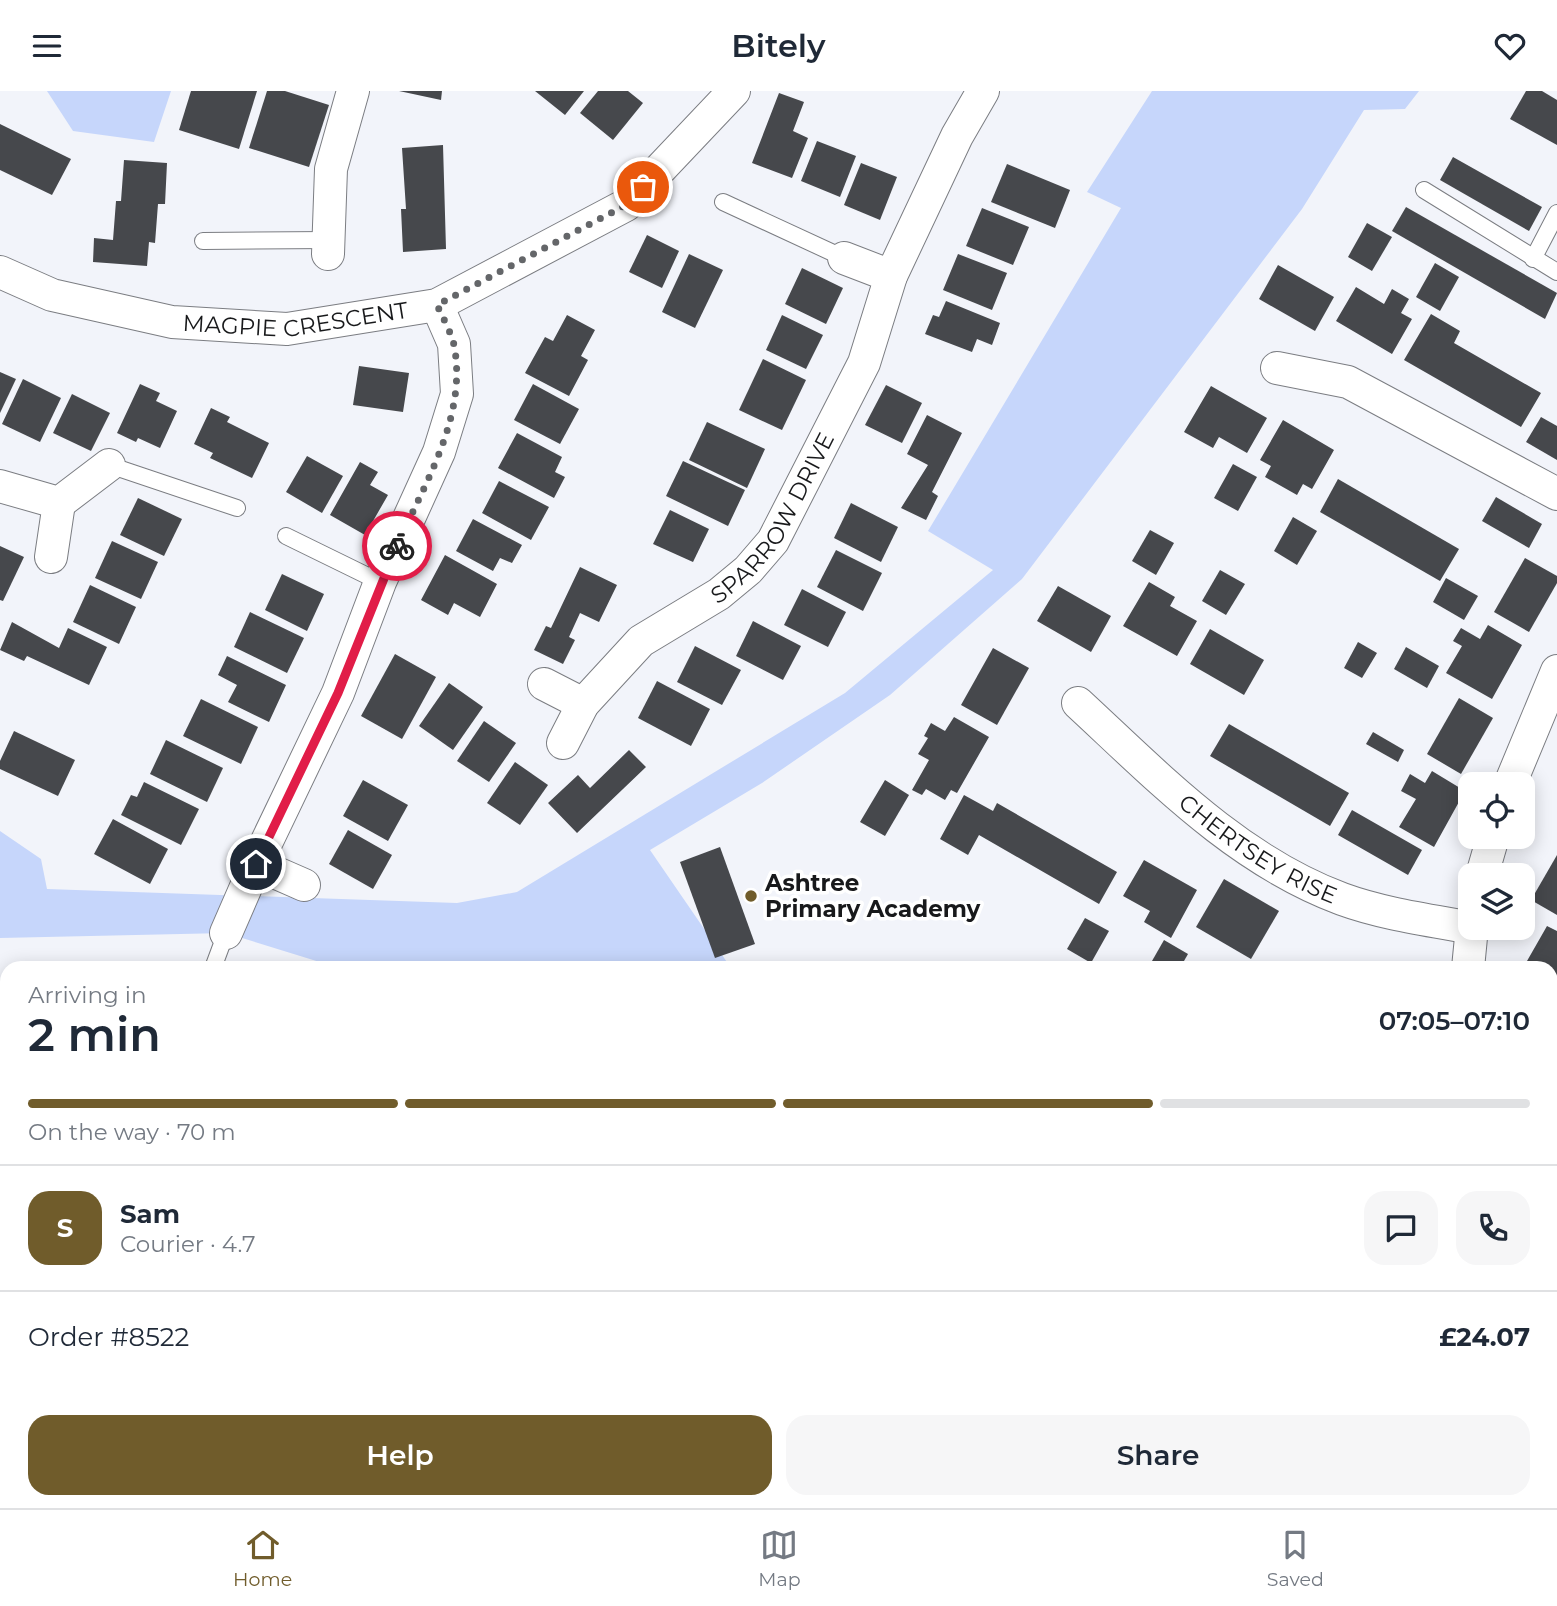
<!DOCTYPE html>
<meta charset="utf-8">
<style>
:root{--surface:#fff;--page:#f6f6f7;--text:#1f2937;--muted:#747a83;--line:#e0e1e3;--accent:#705c2b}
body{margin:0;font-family:Montserrat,sans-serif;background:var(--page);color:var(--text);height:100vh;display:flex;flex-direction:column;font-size:26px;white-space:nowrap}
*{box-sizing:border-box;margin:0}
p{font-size:23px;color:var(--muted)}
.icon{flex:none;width:38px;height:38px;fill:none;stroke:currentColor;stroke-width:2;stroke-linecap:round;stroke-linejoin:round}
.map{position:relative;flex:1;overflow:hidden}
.drawer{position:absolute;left:0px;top:870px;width:1558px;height:548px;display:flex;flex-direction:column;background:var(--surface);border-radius:21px 21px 0 0;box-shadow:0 4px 18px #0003}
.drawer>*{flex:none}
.controls{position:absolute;left:1458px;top:681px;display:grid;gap:14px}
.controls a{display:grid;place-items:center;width:77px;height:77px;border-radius:14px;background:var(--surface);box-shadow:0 4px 18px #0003;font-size:35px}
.pin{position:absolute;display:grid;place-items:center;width:60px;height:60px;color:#fff;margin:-30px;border:4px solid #fff;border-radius:50%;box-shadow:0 2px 7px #0007}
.courier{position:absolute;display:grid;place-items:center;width:70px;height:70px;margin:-35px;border:5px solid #e11d48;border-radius:50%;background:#fff;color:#222;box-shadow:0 2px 9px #0007}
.overview em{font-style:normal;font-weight:600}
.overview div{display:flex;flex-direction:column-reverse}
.overview{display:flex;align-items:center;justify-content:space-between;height:119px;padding:0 28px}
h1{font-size:46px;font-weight:600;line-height:52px}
.bar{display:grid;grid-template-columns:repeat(4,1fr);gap:10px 7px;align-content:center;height:84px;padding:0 28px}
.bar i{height:9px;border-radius:5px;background:var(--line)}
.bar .active{background:var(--accent)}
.bar p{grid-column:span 4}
.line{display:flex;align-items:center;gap:18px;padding:0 28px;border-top:2px solid var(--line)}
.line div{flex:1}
.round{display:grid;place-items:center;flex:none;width:74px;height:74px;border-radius:21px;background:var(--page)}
.cta{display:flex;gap:14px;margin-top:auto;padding:14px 28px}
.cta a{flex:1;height:80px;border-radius:21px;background:var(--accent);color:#fff;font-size:28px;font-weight:600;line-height:80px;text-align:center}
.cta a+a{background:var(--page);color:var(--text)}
header{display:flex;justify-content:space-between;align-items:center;height:91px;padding:0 28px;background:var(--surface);font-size:32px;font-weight:600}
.dock{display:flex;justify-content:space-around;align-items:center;height:98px;border-top:2px solid var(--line);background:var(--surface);font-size:19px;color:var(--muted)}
.dock a{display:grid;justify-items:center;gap:4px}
.dock .active{color:var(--accent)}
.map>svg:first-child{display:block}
.green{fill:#c6d6fb}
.building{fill:#46484c}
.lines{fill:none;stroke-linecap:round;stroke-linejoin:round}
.lane-casing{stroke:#7b7d82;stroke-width:18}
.street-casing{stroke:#7b7d82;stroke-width:34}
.lane{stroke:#fff;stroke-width:16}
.street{stroke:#fff;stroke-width:32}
.done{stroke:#646669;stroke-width:7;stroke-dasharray:0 12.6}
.route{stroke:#e11d48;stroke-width:9}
.poi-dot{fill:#705c2b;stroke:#fff;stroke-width:2.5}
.labels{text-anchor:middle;stroke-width:7;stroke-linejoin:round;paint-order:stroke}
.street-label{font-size:23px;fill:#18191b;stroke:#fff}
.poi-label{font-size:23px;font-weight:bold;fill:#18191b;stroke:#fff;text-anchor:start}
</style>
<header><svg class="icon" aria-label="menu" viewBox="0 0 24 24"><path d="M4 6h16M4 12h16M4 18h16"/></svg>Bitely<svg class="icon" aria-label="heart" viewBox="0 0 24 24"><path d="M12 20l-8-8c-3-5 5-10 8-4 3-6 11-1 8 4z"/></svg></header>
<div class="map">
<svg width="1557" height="1417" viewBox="0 0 1557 1417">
<rect width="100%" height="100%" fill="#f2f4fa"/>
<g class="green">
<path d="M47,0H171L154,51L73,40Z"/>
<path d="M1152,0H1419L1405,18L1364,19L1302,118L1022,488L890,604L762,692L650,759L731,877H339L226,842L0,847V740L41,768L47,798L457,812L517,801L845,602L993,479L928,440L1121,117L1087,101Z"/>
<path d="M0,1157L7,1168V1380L0,1385Z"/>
<path d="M1002,1411L1006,1417H740L735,1411Z"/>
</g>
<g class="building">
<path d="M191,0H257L239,58L179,39Z"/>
<path d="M267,0H285L329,14L309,76L249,57Z"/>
<path d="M399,0H442L441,9Z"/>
<path d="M535,0H584L565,24Z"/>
<path d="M598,0H628L643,12L613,49L580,22Z"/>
<path d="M1526,0H1542L1557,9V54L1510,28Z"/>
<path d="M779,2L804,11L793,40L808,47L792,87L752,72Z"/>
<path d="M0,33L71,68L52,104L0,79Z"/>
<path d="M817,50L856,65L840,106L801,90Z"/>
<path d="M443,54L446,158L403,161L401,118H406L402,57Z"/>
<path d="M1453,66L1542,116L1529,140L1440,89Z"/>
<path d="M124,69L167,72L165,113H158L155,152L149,151L147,175L93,171L94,147L113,149L116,110H121Z"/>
<path d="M861,72L897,86L880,129L844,114Z"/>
<path d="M1007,73L1070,99L1055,137L991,111Z"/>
<path d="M1406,116L1557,202L1545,228L1392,140Z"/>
<path d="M982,117L1029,136L1013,174L966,155Z"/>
<path d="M1367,132L1392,146L1372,180L1348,166Z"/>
<path d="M647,144L679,160L662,197L629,181Z"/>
<path d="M689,163L723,179L695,237L662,221Z"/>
<path d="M958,163L1007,182L992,219L943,199Z"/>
<path d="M1435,172L1459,186L1440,220L1416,206Z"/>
<path d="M1278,174L1334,206L1315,240L1259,208Z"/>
<path d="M802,177L843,197L826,233L785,213Z"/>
<path d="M1356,196L1384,213L1392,198L1409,208L1401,222L1412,228L1392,263L1336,230Z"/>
<path d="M946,210L1000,232L992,254L977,248L972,261L925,243L933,224L939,226Z"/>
<path d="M1431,223L1460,240L1454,252L1541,302L1521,336L1404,269Z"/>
<path d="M567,224L595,239L581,265L588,269L569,305L525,282L545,246L553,250Z"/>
<path d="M782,224L823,244L806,278L766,259Z"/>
<path d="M763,268L806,289L782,339L739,319Z"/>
<path d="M359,275L409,282L403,321L353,314Z"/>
<path d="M0,281L16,288L0,322Z"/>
<path d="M23,288L61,307L40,351L2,333Z"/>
<path d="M140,293L160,302L156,310L177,320L160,357L138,347L136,351L117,342Z"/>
<path d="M533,293L579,318L560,353L514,329Z"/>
<path d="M886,294L922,312L902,352L865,334Z"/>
<path d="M1211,295L1267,327L1247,362L1219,346L1213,357L1184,341Z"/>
<path d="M72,303L110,322L91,360L53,342Z"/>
<path d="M211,317L230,326L227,331L269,352L252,387L210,367L213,362L194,353Z"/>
<path d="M927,324L962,342L932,401L938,405L926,429L901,417L928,374L907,363Z"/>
<path d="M1541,326L1557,335V369L1526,351Z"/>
<path d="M1283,329L1334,359L1312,398L1303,393L1297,404L1265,386L1271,375L1260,369Z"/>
<path d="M707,331L765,358L747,397L689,369Z"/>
<path d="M517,342L562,366L555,381L565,386L554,407L498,377Z"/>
<path d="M307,365L343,385L322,422L286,401Z"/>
<path d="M683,370L745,399L728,435L666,405Z"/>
<path d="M360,371L378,381L370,394L388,404L365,444L330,424Z"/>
<path d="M1233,373L1257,386L1238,420L1214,407Z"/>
<path d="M1338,388L1459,458L1440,490L1320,421Z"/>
<path d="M499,390L549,416L531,449L482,422Z"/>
<path d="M1496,406L1542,433L1529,457L1482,430Z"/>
<path d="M138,407L182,428L164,465L120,444Z"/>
<path d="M851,412L898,436L881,471L834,447Z"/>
<path d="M670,419L709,438L693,471L653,453Z"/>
<path d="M1293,426L1317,440L1297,474L1274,460Z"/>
<path d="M473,428L522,454L512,472L500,467L493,480L456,460Z"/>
<path d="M1150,439L1174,452L1156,484L1132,470Z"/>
<path d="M112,450L158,471L141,508L95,487Z"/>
<path d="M0,455L24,466L3,510L0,509Z"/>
<path d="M836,459L882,482L863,520L817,496Z"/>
<path d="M445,464L497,493L480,526L454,512L448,524L421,509Z"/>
<path d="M1525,467L1557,485V492L1529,541L1494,521Z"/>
<path d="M580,476L617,494L599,531L580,522L569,546L575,549L563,573L534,559L546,535L551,537Z"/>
<path d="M1220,479L1245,493L1226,524L1202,510Z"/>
<path d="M282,483L324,503L307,540L265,519Z"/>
<path d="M1446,487L1478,505L1464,529L1433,511Z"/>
<path d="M1149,491L1175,506L1170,515L1197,530L1177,565L1123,535Z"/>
<path d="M90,494L136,516L119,553L73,531Z"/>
<path d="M1058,495L1111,525L1091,561L1037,530Z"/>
<path d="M802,498L846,521L828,556L784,534Z"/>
<path d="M250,521L304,547L287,582L234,556Z"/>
<path d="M753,530L801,555L783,589L736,565Z"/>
<path d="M12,531L59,557L68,537L107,556L89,594L27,565L24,570L0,559Z"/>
<path d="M1488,534L1522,554L1492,608L1446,582L1462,555L1453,550L1461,537L1480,548Z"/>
<path d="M1210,538L1264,569L1244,604L1190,573Z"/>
<path d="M1358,551L1377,562L1362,587L1344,577Z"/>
<path d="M695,555L741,579L722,614L677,591Z"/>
<path d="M1406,556L1439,575L1427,597L1394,578Z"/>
<path d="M993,557L1029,577L997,634L961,614Z"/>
<path d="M395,563L436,586L402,648L361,625Z"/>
<path d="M227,565L286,594L269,631L228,611L237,594L218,584Z"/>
<path d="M657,590L710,618L691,655L638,627Z"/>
<path d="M449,592L483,616L453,659L419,635Z"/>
<path d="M1459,607L1493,627L1461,683L1427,663Z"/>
<path d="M201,608L258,636L241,673L183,645Z"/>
<path d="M954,626L989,646L957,702L951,699L945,709L926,698L922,704L912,699L929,669L918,663L928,647L924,645L931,632L945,640Z"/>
<path d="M484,630L516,652L489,691L457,670Z"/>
<path d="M1229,633L1349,702L1330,735L1210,665Z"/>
<path d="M14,640L75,669L58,705L0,678V670Z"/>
<path d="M1373,641L1404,659L1398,671L1366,653Z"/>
<path d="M166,649L223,677L207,711L150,683Z"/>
<path d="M629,659L646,676L577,742L548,712L578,684L590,697Z"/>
<path d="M515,671L548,694L520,734L487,712Z"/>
<path d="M1432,680L1465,700L1434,756L1399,736L1416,708L1401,700L1410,683L1425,692Z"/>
<path d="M363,689L408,714L388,750L343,725Z"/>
<path d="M885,689L909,704L885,745L860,731Z"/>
<path d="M144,691L199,718L181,754L121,724L131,704L137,706Z"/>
<path d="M964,704L993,720L997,712L1117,781L1099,813L979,744L968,764L940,748Z"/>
<path d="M1352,719L1422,759L1408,784L1338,744Z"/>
<path d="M113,728L168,758L150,793L94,763Z"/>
<path d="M348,739L392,764L373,798L329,773Z"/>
<path d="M720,756L755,853L715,867L680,771Z"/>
<path d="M1557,764V824L1531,809Z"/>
<path d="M1144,769L1197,799L1171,847L1144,831L1150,820L1123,805Z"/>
<path d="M1224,788L1279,820L1251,868L1196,836Z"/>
<path d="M1085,827L1109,840L1091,872L1067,858Z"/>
<path d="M1547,835L1557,840V898L1550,910V877H1523Z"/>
<path d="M1164,849L1188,863L1180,877H1148Z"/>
<path d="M1550,916L1557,920V963L1550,974Z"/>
<path d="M1550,993L1557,997V1023L1550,1035Z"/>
<path d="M1550,1058L1557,1062V1112L1550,1124Z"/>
<path d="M1557,1208V1230L1550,1222V1213Z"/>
<path d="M296,1410H486L477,1417H300Z"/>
<path d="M585,1410H702L707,1417H590Z"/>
<path d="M1016,1410H1094L1085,1417H1020Z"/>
<path d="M1146,1410H1192L1183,1417H1151Z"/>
</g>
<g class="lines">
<defs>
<g id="lane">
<path d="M1424,99L1557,181"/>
<path d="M723,111L844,167"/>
<path d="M203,150L329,149"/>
<path d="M1533,168L1557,122"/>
<path d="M109,374L237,417"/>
<path d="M286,445L380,491"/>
<path d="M213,877L226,842"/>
</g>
<g id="street">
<path d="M328,163L331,78L353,0"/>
<path d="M844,167L891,185"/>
<path id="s1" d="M0,181L52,204L172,231L287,238L437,214L626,114L734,0"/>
<path d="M1277,277L1348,291L1557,403"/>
<path d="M0,395L59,412L109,374"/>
<path d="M51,466L59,412"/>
<path d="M544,593L583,613"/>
<path id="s2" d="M1078,612C1158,686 1237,769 1342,808C1383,823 1429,829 1472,837"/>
<path id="s3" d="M563,652L583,613L641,550L719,503L748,479L773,450L864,272L891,185L957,45L983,0"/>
<path d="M1510,693L1557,580"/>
<path d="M256,773L304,794"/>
<path d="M1482,784L1493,746"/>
<path d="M226,842L256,773L338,602L380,491L439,361L457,303L454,253L437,214"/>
<path d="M1468,877L1472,836"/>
<path d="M1550,1384L1557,1401"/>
</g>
</defs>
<use href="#lane" class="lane-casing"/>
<use href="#street" class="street-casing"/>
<use href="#lane" class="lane"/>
<use href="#street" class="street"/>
</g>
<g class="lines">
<path class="done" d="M397,455C424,393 468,325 454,254C451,241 443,227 437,214L626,114L643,96"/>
<path class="route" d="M256,773L338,602L397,455"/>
</g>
<circle class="poi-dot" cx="751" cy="805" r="7"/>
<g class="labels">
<g class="street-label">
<text dy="8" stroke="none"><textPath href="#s1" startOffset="304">MAGPIE CRESCENT</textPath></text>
<text dy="8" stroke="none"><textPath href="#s3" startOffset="315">SPARROW DRIVE</textPath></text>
<text dy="8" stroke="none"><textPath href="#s2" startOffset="233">CHERTSEY RISE</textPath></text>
</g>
<g class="poi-label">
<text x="765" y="800">Ashtree<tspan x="765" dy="26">Primary Academy</tspan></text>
</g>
</g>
</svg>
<div class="controls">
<a><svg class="icon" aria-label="locate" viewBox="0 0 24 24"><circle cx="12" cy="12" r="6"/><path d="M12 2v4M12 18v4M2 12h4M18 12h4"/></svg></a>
<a><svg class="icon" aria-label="layers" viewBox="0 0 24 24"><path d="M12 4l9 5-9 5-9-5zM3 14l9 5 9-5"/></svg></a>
</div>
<div class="pin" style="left:643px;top:96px;background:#ea580c"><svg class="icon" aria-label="bag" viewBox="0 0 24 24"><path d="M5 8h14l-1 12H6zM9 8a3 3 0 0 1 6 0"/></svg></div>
<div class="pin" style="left:256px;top:773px;background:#1f2937"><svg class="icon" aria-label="home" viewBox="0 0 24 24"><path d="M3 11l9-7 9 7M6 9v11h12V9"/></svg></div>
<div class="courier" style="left:397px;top:455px"><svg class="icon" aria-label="bike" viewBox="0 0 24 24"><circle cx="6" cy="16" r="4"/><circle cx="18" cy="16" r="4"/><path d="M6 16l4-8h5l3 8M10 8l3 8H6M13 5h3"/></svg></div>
<section class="drawer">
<div class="overview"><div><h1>2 min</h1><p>Arriving in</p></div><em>07:05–07:10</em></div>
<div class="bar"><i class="active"></i><i class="active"></i><i class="active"></i><i></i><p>On the way · 70 m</p></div>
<div class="line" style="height:126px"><b class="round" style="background:var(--accent);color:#fff">S</b><div><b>Sam</b><p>Courier · 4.7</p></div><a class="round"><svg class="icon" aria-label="chat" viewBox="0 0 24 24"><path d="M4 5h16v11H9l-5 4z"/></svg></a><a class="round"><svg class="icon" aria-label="phone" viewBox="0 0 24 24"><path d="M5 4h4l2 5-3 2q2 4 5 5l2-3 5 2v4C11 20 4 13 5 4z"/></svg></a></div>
<div class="line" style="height:91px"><div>Order #8522</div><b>£24.07</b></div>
<div class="cta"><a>Help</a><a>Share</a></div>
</section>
</div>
<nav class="dock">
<a class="active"><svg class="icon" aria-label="home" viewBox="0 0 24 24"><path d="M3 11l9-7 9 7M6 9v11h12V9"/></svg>Home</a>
<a><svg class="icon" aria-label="map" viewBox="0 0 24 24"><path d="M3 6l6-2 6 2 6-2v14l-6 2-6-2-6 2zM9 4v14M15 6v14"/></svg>Map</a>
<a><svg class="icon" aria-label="saved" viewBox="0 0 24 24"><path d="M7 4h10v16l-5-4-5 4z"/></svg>Saved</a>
</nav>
